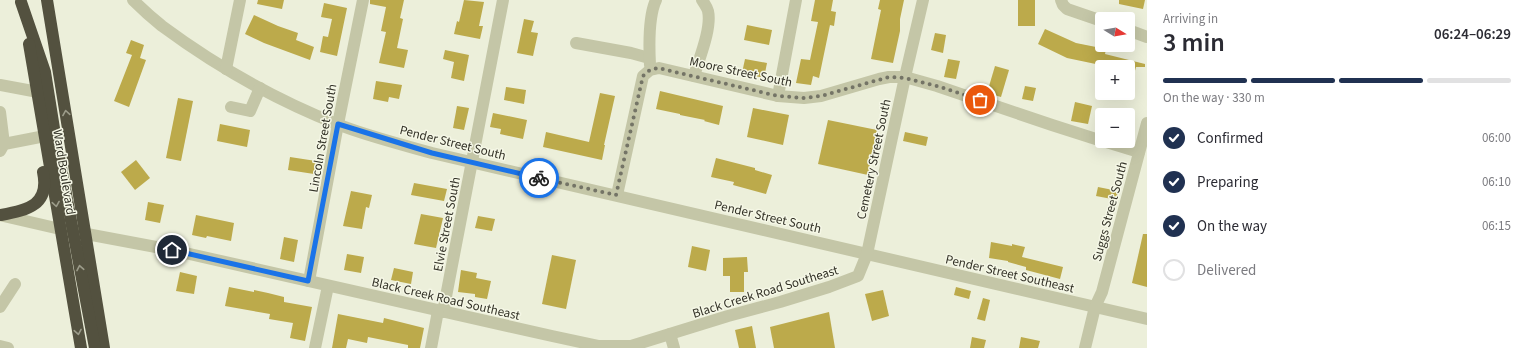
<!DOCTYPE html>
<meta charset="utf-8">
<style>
:root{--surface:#fff;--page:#f7f7f7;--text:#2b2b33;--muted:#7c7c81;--line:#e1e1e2;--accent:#203151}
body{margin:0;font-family:"Source Sans 3",sans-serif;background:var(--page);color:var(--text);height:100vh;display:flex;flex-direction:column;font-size:15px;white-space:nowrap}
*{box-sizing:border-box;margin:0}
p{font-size:13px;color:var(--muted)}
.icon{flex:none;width:22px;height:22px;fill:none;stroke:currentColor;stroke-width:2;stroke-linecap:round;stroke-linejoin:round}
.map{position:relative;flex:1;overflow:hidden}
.details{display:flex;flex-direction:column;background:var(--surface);width:380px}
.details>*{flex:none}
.needle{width:26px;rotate:101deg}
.fabs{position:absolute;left:1095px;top:12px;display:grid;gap:8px}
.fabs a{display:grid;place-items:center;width:40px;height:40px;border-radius:4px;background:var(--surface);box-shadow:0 4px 16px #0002;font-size:20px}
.pin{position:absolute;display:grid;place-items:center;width:34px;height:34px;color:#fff;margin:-17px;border:2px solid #fff;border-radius:50%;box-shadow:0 1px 4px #0007}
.courier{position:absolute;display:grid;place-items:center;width:40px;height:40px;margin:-20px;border:3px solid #1a73e8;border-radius:50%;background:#fff;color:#222;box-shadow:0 1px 5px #0007}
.overview em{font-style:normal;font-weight:600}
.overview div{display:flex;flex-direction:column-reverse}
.overview{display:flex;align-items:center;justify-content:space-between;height:68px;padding:0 16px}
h1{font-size:26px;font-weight:600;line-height:30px}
.bar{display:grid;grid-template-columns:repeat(4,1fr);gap:6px 4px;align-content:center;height:48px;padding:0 16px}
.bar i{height:5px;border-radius:3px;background:var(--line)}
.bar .current{background:var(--accent)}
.bar p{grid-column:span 4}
ol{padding:0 16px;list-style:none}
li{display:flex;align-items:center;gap:12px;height:44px}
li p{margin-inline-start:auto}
li .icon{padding:4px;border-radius:50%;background:var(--accent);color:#fff;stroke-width:4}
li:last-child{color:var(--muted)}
li i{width:22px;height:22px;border:2px solid var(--line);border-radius:50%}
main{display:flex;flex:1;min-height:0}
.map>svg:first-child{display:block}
.building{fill:#bcaa4b}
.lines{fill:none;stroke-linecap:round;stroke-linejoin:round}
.minor{stroke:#c4c6a7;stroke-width:12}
.highway{stroke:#53513f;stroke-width:12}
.oneway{stroke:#9c9c8a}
.done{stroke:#747466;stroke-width:4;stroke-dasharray:0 7.2}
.route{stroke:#1a73e8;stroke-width:5}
.labels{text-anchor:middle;stroke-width:3;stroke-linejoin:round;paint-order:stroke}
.street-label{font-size:13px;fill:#333227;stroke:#f5f7e6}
</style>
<main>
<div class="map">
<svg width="1147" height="348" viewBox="0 0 1147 348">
<rect width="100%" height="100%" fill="#ecefda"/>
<g class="building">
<path d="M258,0H284L282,9L257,4Z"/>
<path d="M370,0H404L400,18L403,19L397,48L408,50L404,68L379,63L386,32L381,31L386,7L370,4Z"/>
<path d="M464,0L484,2L479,26H483L480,39L454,34L457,21L459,22Z"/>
<path d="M815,0H833L831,11L836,12L834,26L830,25L819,78L813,76L811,85L796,83L801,59L810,60L818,22L811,21Z"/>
<path d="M880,0H904L900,19V31L893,63L871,59L881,10L878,9Z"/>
<rect x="1018" y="0" width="17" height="26"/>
<path d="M1119,0H1145L1143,9L1119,4Z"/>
<path d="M324,3L347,8L337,56L320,52L323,36L328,37L332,19L321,17Z"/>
<path d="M254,15L278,26L298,33L296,40L314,47L310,60L264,43L245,34Z"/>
<path d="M524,19L534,21L531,32L538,33L533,56L517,53Z"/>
<path d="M747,25L772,30L769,45L744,40Z"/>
<path d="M1045,29L1076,43L1106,49L1105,54L1145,64V67H1136L1131,86L1128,85V67H1110L1067,58L1038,44Z"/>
<path d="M935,33L946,35L943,53L931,50Z"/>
<path d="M131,40L144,45L140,58L146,60L129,107L114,101L132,55L126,53Z"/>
<path d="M445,50L469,55L464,81L451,78L454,62L443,59Z"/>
<path d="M745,59L767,63L764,78L742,73Z"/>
<path d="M948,59L960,61L956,79L944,77Z"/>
<path d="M995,66L1009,70L1001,97L987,93Z"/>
<path d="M376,81L402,85L399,99L389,97L388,102L373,99Z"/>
<path d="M1025,86L1036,88L1033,101L1022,99Z"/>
<path d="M506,87L526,90L524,104L504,100Z"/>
<path d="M660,91L723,106L719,125L704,121L705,120L680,115V114L656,109Z"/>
<path d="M600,93L615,96L604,145H605L602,160L543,147L546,132L589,142Z"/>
<path d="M178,98L193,101L181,161L166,158Z"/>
<path d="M1075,102L1092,106L1088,124L1071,121Z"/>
<path d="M457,106L469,108L464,130L453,128Z"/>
<path d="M753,108L789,115L783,145L747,137Z"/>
<path d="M493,113L527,120L523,139L500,134L501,129L490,127Z"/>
<path d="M828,120L877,130L868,175L818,164Z"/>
<path d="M220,124L250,130L247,147L217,141Z"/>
<path d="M905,132L928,137L926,146L903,141Z"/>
<path d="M290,157L316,161L314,174L288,170Z"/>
<path d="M716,158L755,168V170L772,175L766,194L733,185L734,182L711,177Z"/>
<path d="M136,160L150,178L135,190L121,172Z"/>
<path d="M414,183L447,189L444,201L411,195Z"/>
<path d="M1098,187L1118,191L1117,200L1096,196Z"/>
<path d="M351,191L372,195L369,208L366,207L362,229L343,226Z"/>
<path d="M148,202L164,205L160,223L145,220Z"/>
<path d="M421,214L443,218L436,248L414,244Z"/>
<path d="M196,215L234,223L231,241L207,236L206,238L192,235Z"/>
<path d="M478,216L495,219L492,231L475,228Z"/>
<path d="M1143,234H1147V287L1132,283Z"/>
<path d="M284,237L298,240L294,262L280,259Z"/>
<path d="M991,242L1012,246V244L1025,247L1022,257L1063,267L1060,279L1026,270V267L1008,262V261L989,258Z"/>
<path d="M692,246L710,250L706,271L688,267Z"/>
<path d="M347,254L364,257L361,273L344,270Z"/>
<path d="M552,255L576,260L566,309L542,304Z"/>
<path d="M747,257L748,272H744V292H730V276H723V258Z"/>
<path d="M394,268L413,272L411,284L391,280Z"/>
<path d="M461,270L477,273L476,278L491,281L487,299L475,297V294L458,292Z"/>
<path d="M180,272L197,276L194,294L176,291Z"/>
<path d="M229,287L254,292V290L268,293L284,297V302L312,307L305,341L290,338L293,323L269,319L270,314L225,306Z"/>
<path d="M956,287L971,291L969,299L954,295Z"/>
<path d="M883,290L889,316L872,321L865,294Z"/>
<path d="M983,298L990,300L985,321L977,319Z"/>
<path d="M829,312L835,348H774L770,327Z"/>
<path d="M338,314L383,323L384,318L424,328L420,348H408V345L368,337L367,343L348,339L346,348H332Z"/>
<path d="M752,326L756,348H739L735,330Z"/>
<path d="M972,337L986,340L984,348H970Z"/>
<path d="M1021,337L1040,341L1038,348H1019Z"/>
</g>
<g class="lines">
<g class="minor">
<path d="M133,0C142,9 152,18 162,26C216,66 274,99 337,124C367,136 400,144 432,153L1147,319"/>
<path d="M1061,0L1063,5L1067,9L1102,21"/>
<path d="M1128,30L1147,37"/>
<path d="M576,43L631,53L649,58"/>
<path d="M650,65C649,46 648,17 656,0"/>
<path d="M226,69L240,0"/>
<path d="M694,76C699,59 712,28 708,11C707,7 704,3 702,0"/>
<path d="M0,85L38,92"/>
<path d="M778,96L796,0"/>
<path d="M231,107L250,111L260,88"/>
<path d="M0,112L4,144"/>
<path d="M1103,141L1139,152"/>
<path d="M0,151L4,144L45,136"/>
<path d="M617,195L643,76L650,70L659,68L778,96L804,98L821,96L879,79L889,77H905L937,86L1052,125L1102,141"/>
<path d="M0,215L60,229L172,250L552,336L599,346H631L728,316L780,302L829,287L858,276L867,254L905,77L923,0"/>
<path d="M309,281L338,124L363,0"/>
<path d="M0,307L15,284"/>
<path d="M443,312L503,0"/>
<path d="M670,334L674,348"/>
<path d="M0,346L8,348"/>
<path d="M315,348L328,286"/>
<path d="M431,348L438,311"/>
<path d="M1085,348L1095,307L1102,292L1147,123"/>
</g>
<g class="highway">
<path d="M47,0L104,348"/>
<path d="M21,2L45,72L56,141L95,348"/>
<path d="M29,44L81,348"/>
<path d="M1,215C28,210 50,205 43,172"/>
</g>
</g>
<defs><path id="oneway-chevron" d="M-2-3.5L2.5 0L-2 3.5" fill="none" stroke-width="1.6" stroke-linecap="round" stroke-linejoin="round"/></defs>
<g class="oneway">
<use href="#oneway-chevron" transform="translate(66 113) rotate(-99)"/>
<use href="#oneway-chevron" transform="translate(56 204) rotate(81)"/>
<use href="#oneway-chevron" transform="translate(80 268) rotate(-101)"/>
<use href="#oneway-chevron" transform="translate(78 332) rotate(80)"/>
</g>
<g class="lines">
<path class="done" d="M539,178L616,195L643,76L650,70L658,68L778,96L804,98L821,96L889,77L905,78L937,86L980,100"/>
<path class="route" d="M172,250L308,281L338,124L432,153L539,178"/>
</g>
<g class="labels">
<g class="street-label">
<text transform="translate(741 71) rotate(12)" y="5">Moore Street South</text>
<text transform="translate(322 138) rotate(-80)" y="5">Lincoln Street South</text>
<text transform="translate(453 142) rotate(14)" y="5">Pender Street South</text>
<text transform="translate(873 159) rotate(-78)" y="5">Cemetery Street South</text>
<text transform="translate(65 172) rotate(81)" y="5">Ward Boulevard</text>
<text transform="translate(1109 211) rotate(-75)" y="5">Suggs Street South</text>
<text transform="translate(768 216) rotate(13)" y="5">Pender Street South</text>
<text transform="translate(446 224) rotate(-79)" y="5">Elvie Street South</text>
<text transform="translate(1010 273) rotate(13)" y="5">Pender Street Southeast</text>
<text transform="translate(765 291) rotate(-17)" y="5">Black Creek Road Southeast</text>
<text transform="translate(446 298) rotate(13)" y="5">Black Creek Road Southeast</text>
</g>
</g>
</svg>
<div class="fabs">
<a><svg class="needle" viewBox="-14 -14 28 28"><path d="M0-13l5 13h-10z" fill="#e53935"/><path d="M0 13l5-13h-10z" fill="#7c7c81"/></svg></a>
<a>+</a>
<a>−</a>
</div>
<div class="pin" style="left:980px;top:100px;background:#ea580c"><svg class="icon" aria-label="bag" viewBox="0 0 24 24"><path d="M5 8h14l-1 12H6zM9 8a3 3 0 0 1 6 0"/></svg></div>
<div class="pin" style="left:172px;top:250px;background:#1f2937"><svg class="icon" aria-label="home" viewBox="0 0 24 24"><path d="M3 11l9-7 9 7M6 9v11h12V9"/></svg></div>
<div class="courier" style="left:539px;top:178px"><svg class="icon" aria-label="bike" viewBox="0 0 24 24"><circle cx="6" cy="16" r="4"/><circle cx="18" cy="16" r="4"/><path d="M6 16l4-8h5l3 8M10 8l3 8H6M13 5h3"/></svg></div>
</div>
<section class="details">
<div class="overview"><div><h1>3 min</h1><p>Arriving in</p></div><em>06:24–06:29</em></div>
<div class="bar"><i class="current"></i><i class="current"></i><i class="current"></i><i></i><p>On the way · 330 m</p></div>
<ol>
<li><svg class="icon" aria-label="check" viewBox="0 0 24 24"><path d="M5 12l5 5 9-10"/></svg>Confirmed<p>06:00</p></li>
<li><svg class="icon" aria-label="check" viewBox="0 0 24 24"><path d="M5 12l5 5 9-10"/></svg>Preparing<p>06:10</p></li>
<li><svg class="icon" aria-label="check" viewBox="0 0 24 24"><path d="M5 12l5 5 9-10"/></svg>On the way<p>06:15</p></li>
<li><i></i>Delivered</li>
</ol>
</section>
</main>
